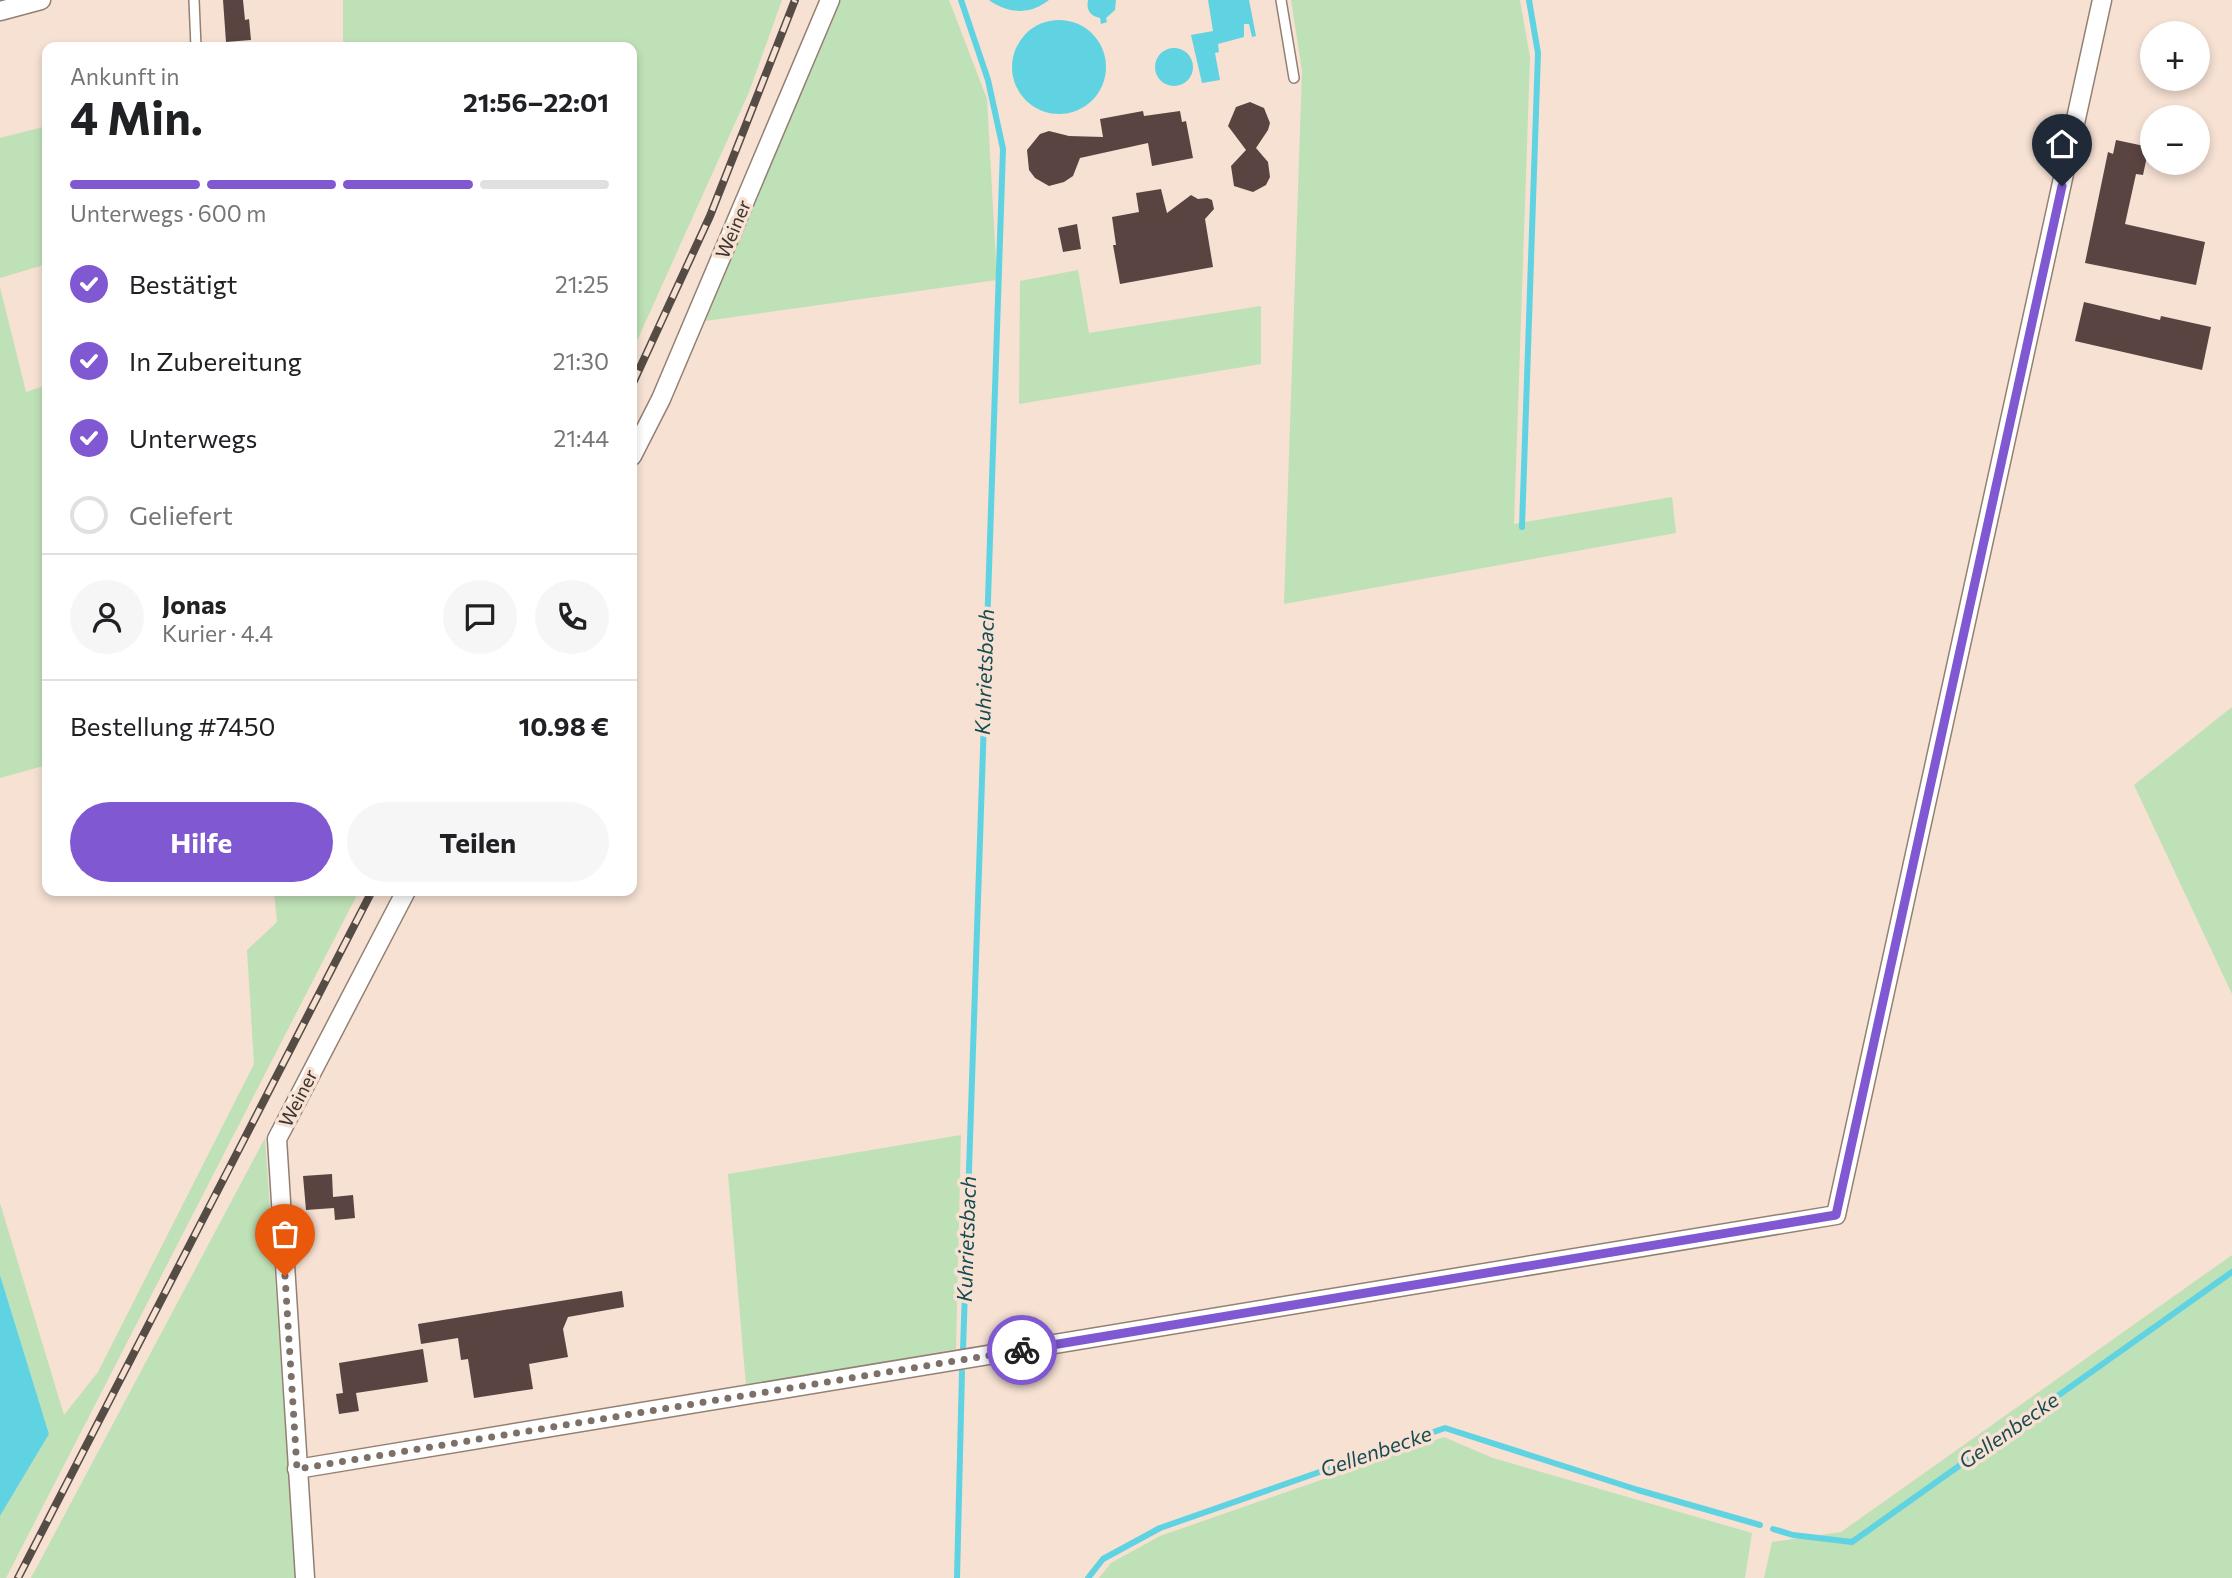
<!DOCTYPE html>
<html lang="de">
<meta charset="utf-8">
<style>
:root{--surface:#fff;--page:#f6f6f6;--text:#202124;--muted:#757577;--line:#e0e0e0;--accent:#8058d1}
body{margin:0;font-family:Commissioner,sans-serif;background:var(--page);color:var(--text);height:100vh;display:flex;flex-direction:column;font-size:26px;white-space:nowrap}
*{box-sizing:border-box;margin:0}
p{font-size:23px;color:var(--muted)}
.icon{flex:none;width:38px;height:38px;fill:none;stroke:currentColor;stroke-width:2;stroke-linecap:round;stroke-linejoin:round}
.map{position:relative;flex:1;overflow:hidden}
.sheet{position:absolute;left:42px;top:42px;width:595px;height:854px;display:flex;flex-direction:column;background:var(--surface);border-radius:14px;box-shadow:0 4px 10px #0003}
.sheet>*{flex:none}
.controls{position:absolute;left:2140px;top:21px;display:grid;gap:14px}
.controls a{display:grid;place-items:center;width:70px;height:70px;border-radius:50%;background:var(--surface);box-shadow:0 4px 10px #0003;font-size:35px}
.pin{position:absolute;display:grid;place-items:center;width:60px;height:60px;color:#fff;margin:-72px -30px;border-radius:50% 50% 50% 0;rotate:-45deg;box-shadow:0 0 7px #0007}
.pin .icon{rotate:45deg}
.courier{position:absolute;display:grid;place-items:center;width:70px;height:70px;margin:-35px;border:5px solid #8058d1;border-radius:50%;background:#fff;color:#222;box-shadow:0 2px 9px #0007}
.overview em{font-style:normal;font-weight:700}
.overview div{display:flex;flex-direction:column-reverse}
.overview{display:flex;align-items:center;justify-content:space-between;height:119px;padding:0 28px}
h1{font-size:46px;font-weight:700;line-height:52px}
.bar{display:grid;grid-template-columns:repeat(4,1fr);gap:10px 7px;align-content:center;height:84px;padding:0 28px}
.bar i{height:9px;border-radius:5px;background:var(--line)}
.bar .selected{background:var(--accent)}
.bar p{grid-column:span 4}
.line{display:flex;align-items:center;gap:18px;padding:0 28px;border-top:2px solid var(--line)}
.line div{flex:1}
.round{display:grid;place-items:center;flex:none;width:74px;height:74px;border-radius:37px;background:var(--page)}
ol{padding:0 28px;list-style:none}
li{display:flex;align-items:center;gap:21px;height:77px}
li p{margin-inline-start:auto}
li .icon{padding:7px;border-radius:50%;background:var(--accent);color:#fff;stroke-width:4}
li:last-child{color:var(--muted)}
li i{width:38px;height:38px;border:4px solid var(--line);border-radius:50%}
.primary-button{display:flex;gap:14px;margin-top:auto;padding:14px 28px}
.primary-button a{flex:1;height:80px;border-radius:42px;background:var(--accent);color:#fff;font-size:28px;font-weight:700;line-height:80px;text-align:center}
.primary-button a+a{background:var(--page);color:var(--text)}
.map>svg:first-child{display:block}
.green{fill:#bfe1b7}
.water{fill:#5fd3e1}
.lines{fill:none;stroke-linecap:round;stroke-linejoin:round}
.stream{stroke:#5fd3e1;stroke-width:6}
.building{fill:#5a4442}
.lane-casing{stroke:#938073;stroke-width:12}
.street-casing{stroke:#938073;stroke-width:21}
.lane{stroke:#fff;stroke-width:9}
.street{stroke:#fff;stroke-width:18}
.rail-casing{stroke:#554c45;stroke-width:8}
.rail{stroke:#f6e1d3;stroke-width:5;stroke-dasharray:16;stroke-linecap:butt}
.done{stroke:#7c7068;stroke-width:7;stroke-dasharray:0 12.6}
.route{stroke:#8058d1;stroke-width:9}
.labels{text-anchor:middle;stroke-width:7;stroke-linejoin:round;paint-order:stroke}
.street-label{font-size:19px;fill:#3b332e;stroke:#f6e1d3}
.water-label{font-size:21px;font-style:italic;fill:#184b51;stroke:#f6e1d3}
</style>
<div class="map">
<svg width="2232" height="1578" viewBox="0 0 2232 1578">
<rect width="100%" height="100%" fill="#f6e1d3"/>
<g class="green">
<path d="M343,0H782L749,92L632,352V47H343Z"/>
<path d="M840,0H949L987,99L997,280L705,321Z"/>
<path d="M1291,0H1520L1530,57L1514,524L1672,497L1676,533L1284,604L1302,71Z"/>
<path d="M47,126V264L0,278V138Z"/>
<path d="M1078,270L1089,333L1261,306V364L1019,404L1020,281Z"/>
<path d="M0,287L26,392L47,385V765L0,778Z"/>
<path d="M2232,707V994L2134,785Z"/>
<path d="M274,891H359L6,1578H0V1516L49,1434L0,1275V1203L64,1415L98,1372L254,1064L247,950L277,922Z"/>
<path d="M961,1135L956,1349L746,1386L728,1174Z"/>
<path d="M265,1138L296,1578H31Z"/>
<path d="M2232,1255V1578H1764L1772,1542L1841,1532Z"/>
<path d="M1444,1437L1493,1458L1752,1533L1745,1578H1099L1111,1563L1160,1536Z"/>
</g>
<g class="water">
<path d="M989,0H1049C1030,15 1008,14 989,0Z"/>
<path d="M1088,0H1116L1115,10L1106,18L1107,22L1101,24L1100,18C1090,16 1086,10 1088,0Z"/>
<path d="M1208,0H1249L1256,36L1252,37L1249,24H1244V37L1218,44L1219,52L1215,53L1220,80L1202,83L1191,35L1213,31Z"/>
<circle cx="1059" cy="67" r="47"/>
<circle cx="1174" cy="67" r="19"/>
<path d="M0,1275L49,1434L0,1516Z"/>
</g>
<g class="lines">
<g class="stream">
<path d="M961,0L988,80L1003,149L963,1350"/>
<path d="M1522,527L1538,53L1529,0"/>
<path d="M1773,1529L1793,1535L1852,1542L2232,1272"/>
<path d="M957,1578L962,1372"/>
<path d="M1088,1578L1103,1559L1160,1528L1445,1428L1638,1490L1760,1525"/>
</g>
</g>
<g class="building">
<path d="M223,0H243L245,20L249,19L251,40L226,42Z"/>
<path d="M1250,102L1264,108L1270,123L1268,130L1256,148L1268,162L1270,177L1266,185L1253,192L1234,186L1231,166L1246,150L1228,126L1236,107Z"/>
<path d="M1143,111L1144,116L1180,111L1182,122L1186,121L1193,158L1152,166L1148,143L1080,158L1073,176L1064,182L1049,186L1035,178L1029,170L1027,150L1040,134L1049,131L1069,136L1103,137L1100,119Z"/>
<path d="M2116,140L2149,147L2143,175L2136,174L2125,224L2205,242L2196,285L2085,263L2108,152L2113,154Z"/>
<path d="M1161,189L1167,213L1191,195L1198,199L1207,198L1212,200L1214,209L1205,219L1213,267L1120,284L1113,245H1116L1112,217L1139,212L1136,193Z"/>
<path d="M1077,224L1081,249L1063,252L1058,228Z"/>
<path d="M2084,302L2160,320L2161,316L2211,327L2202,370L2075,341Z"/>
<path d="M332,1174L333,1197L353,1195L355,1218L335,1220L334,1208L306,1210L303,1176Z"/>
<path d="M622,1291L624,1307L568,1317L563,1329L568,1357L529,1364L533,1389L474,1398L468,1359L461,1360L458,1338L421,1344L418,1324Z"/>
<path d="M423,1349L428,1382L356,1393L359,1411L339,1414L336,1394L343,1393L339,1363Z"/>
</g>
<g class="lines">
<defs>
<g id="lane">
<path d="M194,0L196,47"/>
<path d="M1281,0L1294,78"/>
</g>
<g id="street">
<path d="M0,11L41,0"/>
<path d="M632,456L661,399L830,0"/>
<path d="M297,1469L1836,1215L2102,0"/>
<path d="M305,1578L277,1139L406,891"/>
</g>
</defs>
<use href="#lane" class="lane-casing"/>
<use href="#street" class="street-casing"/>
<use href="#lane" class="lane"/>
<use href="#street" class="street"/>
<defs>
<g id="rail">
<path d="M632,385L710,216L795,0"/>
<path d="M18,1578L372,891"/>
</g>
</defs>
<use href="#rail" class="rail-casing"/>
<use href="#rail" class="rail"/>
</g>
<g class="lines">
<path class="done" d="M285,1276L297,1469L1022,1350"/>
<path class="route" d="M1022,1350L1836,1215L2062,186"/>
</g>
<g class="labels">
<g class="street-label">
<text transform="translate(733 229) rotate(-67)" y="7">Weiner</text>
<text transform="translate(298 1098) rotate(-63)" y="7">Weiner</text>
</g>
<g class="water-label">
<text transform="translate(985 672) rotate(-88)" y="7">Kuhrietsbach</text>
<text transform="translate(967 1239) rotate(-88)" y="7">Kuhrietsbach</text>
<text transform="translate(2009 1431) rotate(-35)" y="7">Gellenbecke</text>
<text transform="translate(1376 1452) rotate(-19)" y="7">Gellenbecke</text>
</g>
</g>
</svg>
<div class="controls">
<a>+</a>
<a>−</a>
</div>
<div class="pin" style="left:285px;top:1276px;background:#ea580c"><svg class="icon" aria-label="bag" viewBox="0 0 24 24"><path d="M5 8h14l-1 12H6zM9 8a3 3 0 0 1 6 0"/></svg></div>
<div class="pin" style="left:2062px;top:186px;background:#1f2937"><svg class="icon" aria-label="home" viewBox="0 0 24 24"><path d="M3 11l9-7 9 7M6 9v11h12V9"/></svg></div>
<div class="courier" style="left:1022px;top:1350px"><svg class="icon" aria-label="bike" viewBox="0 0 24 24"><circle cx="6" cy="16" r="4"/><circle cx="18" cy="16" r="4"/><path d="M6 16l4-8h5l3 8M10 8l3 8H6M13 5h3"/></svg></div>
<section class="sheet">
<div class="overview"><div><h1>4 Min.</h1><p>Ankunft in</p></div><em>21:56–22:01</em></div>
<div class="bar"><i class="selected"></i><i class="selected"></i><i class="selected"></i><i></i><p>Unterwegs · 600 m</p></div>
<ol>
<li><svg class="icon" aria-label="check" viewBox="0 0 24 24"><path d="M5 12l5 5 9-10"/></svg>Bestätigt<p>21:25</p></li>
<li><svg class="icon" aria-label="check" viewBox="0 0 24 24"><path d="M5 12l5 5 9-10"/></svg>In Zubereitung<p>21:30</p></li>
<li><svg class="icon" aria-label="check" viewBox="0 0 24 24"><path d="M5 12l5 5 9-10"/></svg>Unterwegs<p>21:44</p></li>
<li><i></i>Geliefert</li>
</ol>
<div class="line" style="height:126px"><a class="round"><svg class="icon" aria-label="person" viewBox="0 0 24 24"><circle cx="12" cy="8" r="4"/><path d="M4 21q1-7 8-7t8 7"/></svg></a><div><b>Jonas</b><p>Kurier · 4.4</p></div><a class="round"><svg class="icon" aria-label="chat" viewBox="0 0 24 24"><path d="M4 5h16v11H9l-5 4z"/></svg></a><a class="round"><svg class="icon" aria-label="phone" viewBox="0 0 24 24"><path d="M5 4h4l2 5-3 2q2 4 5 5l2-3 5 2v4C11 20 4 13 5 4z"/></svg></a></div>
<div class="line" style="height:91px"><div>Bestellung #7450</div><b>10.98 €</b></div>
<div class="primary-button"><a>Hilfe</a><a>Teilen</a></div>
</section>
</div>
